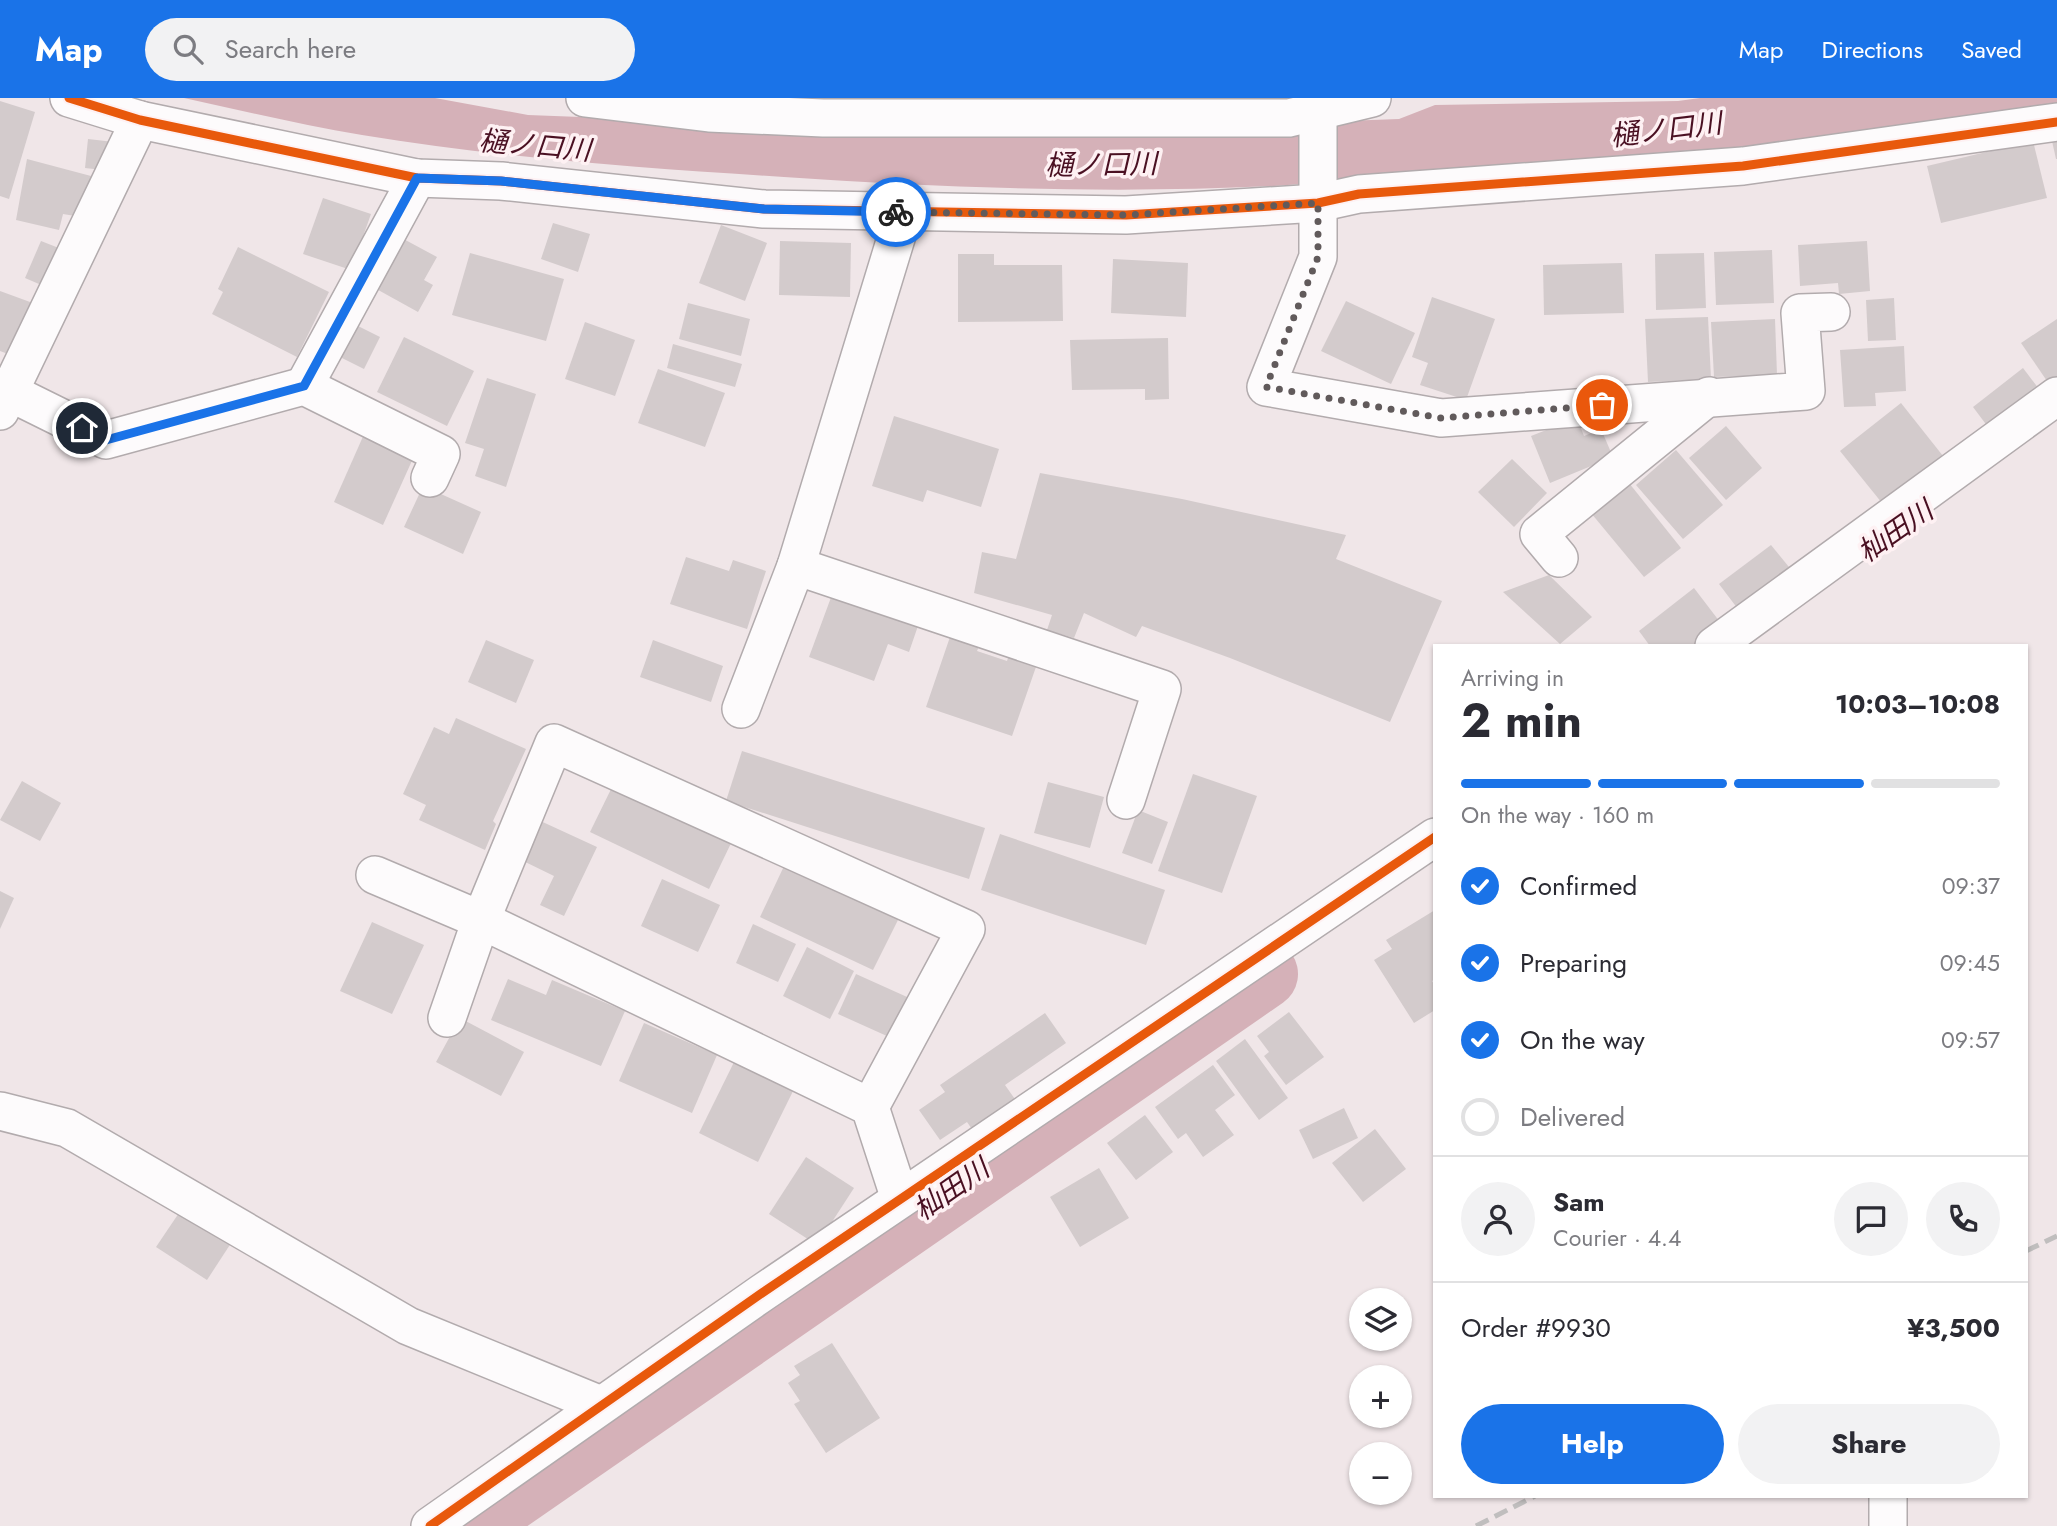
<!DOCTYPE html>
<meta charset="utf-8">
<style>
:root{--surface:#fff;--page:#f2f2f3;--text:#2b2b33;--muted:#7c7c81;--line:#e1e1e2;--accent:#1a73e8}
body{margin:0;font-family:Jost,"Noto Sans JP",sans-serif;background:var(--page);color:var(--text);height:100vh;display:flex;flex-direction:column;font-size:26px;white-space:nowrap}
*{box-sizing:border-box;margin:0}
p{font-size:23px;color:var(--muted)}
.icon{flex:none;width:38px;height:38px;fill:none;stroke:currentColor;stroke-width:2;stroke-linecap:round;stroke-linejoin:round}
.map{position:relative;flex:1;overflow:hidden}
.sheet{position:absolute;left:1433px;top:546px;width:595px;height:854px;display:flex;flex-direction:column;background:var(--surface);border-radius:0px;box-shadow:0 2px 5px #0004}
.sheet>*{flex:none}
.tools{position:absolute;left:1349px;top:1190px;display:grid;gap:14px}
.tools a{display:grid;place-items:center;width:63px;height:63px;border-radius:50%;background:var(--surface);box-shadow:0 2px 5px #0004;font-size:35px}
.pin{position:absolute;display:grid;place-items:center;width:60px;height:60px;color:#fff;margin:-30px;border:4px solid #fff;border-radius:50%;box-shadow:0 2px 7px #0007}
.courier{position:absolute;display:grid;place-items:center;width:70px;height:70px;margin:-35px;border:5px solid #1a73e8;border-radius:50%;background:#fff;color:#222;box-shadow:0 2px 9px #0007}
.head em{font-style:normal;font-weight:700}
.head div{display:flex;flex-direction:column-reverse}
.head{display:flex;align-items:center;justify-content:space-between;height:119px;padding:0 28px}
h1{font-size:46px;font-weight:700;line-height:52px}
.bar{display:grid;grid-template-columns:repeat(4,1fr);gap:10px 7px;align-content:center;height:84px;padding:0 28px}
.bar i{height:9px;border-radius:5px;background:var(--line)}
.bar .selected{background:var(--accent)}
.bar p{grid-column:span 4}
.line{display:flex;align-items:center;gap:18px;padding:0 28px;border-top:2px solid var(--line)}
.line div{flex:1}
.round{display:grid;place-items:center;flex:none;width:74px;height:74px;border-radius:37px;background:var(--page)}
ol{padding:0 28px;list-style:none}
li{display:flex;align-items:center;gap:21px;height:77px}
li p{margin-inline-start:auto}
li .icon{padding:7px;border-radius:50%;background:var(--accent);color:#fff;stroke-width:4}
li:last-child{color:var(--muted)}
li i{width:38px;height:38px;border:4px solid var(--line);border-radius:50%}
.cta{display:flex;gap:14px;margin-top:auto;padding:14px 28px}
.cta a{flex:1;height:80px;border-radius:42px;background:var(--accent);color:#fff;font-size:28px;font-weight:700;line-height:80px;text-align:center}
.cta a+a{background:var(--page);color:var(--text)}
header{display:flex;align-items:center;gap:42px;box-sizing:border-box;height:98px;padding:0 35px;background:var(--accent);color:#fff}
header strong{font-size:33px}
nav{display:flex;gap:38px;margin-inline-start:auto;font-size:24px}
.search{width:490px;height:63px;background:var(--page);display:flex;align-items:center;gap:18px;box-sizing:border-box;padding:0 24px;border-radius:38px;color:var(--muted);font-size:26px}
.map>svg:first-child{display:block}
.water{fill:#d5b1b8}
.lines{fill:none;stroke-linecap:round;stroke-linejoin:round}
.river{stroke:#d5b1b8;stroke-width:70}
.building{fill:#d3cbcc}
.street-casing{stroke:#b2abad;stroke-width:40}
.street{stroke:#fdfbfc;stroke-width:37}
.rail{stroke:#c0bebe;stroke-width:5;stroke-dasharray:14 7;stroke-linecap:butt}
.cycleway-casing{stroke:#fef1f3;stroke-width:13}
.cycleway{stroke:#e8590c;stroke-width:9}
.done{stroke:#615a5b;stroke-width:7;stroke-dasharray:0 12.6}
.route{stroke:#1a73e8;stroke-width:9}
.labels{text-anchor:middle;stroke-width:7;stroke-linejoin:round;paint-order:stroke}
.water-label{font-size:28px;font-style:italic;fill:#4a1022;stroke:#fef1f3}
</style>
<header>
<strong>Map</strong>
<div class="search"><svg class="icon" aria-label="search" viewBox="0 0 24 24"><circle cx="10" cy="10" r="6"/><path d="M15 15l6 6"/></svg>Search here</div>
<nav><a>Map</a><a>Directions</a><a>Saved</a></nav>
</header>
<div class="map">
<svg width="2057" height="1428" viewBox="0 0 2057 1428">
<rect width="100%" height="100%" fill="#f0e6e8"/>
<path class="water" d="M184,0H435L528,17L659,22L1344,23L1399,21L1435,7L1678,3L1700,0H2057V7L1783,50L1274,88C1111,96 947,90 784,79C643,70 502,60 362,37C302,27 243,13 184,0Z"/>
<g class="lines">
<path class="river" d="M466,1428L1263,876"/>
</g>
<g class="building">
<path d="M962,0H1005V8L963,10Z"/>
<path d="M1013,0H1051V2L1014,4Z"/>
<path d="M1064,0H1107V4L1064,6Z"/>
<path d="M1127,0H1157V2L1127,3Z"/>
<path d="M1166,0H1249V2L1167,8Z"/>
<path d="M0,3L35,14L9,101L0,98Z"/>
<path d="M88,41L114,44L111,73L85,70Z"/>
<path d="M2057,42V61H2056L2052,43Z"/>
<path d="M2033,43L2047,100L1941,125L1927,68Z"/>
<path d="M27,61L91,78L81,119L63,116L59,132L16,122Z"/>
<path d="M323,100L371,116L351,172L303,156Z"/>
<path d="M553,125L590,136L578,174L541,161Z"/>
<path d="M721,127L767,145L745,203L699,185Z"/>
<path d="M398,138L437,159L424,182L433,187L418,214L371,188Z"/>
<path d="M41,143L69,154L53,192L25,180Z"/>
<path d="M780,143L851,145L850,199L779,197Z"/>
<path d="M1867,143L1870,193L1839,196L1838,185L1800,188L1798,147Z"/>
<path d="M238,149L329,194L297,259L212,216L223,194L218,191Z"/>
<path d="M1772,152L1774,205L1716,207L1714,154Z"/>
<path d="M470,155L564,181L546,243L452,217Z"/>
<path d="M1704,155L1706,210L1656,212L1655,156Z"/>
<path d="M958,156H994V167H1062L1063,223L958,224Z"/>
<path d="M1113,161L1188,165L1186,219L1111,215Z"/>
<path d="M1622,165L1624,215L1544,217L1543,167Z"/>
<path d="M0,193L41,208L16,259L0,253Z"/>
<path d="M1432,199L1495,221L1466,302L1420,287L1428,265L1412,259Z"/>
<path d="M1894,200L1896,242L1868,243L1866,202Z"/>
<path d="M1346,203L1415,235L1391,286L1321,253Z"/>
<path d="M688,205L750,221L741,258L679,241Z"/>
<path d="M1708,219L1711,281L1648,284L1645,221Z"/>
<path d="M1775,221L1777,277L1714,279L1711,224Z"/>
<path d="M2057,221V280L2049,286L2021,245Z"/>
<path d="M348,223L380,239L364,271L332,255Z"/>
<path d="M585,224L635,242L615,298L565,281Z"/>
<path d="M404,239L474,273L447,328L377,294Z"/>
<path d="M1168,240L1169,301L1145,302V291L1072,292L1070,242Z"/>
<path d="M673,246L742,266L735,289L667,270Z"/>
<path d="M1904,248L1906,293L1875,295L1876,308L1844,309L1840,252Z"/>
<path d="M2023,270L2042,295L1991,333L1973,309Z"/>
<path d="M658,271L725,295L705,349L638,325Z"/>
<path d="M487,280L536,296L506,389L475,378L484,351L465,345Z"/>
<path d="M1901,305L1943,358L1882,405L1840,353Z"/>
<path d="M894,318L999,351L981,409L927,392L923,404L872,388Z"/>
<path d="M1577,320L1584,338L1601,331L1613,359L1550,385L1531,338Z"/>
<path d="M1726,328L1762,370L1726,402L1689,360Z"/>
<path d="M365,334L415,356L383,427L334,404Z"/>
<path d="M1676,352L1723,407L1683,441L1636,387Z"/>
<path d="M1512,361L1547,395L1514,429L1478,394Z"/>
<path d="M1040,375L1182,401L1346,437L1336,461L1442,503L1390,624L1230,560L1142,528L1136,539L1084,515L1074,540L1047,532L1052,517L974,495L982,454L1016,461Z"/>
<path d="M1629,385L1681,450L1644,479L1591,415Z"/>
<path d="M423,388L481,414L463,456L404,429Z"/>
<path d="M1771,447L1797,479L1744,519L1719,486Z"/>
<path d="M686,459L729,473L733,462L766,473L747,531L670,506Z"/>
<path d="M1549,477L1592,519L1560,546L1503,494Z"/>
<path d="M1694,490L1723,528L1697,548H1650L1639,533Z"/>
<path d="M833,494L919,525L909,554L888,546L874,583L809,559Z"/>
<path d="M951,536L980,546L977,553L1007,563L1009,557L1037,566L1012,638L926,609Z"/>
<path d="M486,542L534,562L516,605L468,584Z"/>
<path d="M653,542L723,568L711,604L640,579Z"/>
<path d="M456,620L526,651L493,723L496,726L485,752L419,722L426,707L403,696L434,629L449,636Z"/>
<path d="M742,653L985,730L969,781L726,703Z"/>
<path d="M1193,676L1257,698L1222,795L1158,773Z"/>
<path d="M22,683L61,705L40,743L0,722Z"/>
<path d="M615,683L734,739L709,791L590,734Z"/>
<path d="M1048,684L1104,699L1090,750L1034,735Z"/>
<path d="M1138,712L1168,724L1152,766L1122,755Z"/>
<path d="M534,720L597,749L564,818L540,807L554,778L515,759Z"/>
<path d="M1000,736L1165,792L1146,847L981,792Z"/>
<path d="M785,766L899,820L873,872L760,819Z"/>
<path d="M662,781L720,807L698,854L641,828Z"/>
<path d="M0,793L14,800L0,831Z"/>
<path d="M1435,812V881L1432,883L1435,888V912L1414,925L1374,862L1392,851L1386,842Z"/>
<path d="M372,824L424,847L392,916L340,893Z"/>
<path d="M753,826L796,846L778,884L736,865Z"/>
<path d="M807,849L854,873L830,921L783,898Z"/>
<path d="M856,876L916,903L898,943L838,916Z"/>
<path d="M508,881L546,897L552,882L625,913L601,968L491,922Z"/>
<path d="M1289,914L1324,959L1286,987L1264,958L1269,954L1257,938Z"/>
<path d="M1045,915L1066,945L1005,987L1019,1007L976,1037L967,1024L940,1042L919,1012L945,994L940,987Z"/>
<path d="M460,920L524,954L501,998L436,964Z"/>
<path d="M644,925L717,957L692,1015L619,983Z"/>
<path d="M1245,941L1288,1000L1259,1022L1216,963Z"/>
<path d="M739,954L798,983L758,1064L699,1035Z"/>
<path d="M1213,967L1235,997L1215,1012L1234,1037L1203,1059L1186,1035L1178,1041L1155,1009Z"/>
<path d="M1344,1010L1358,1040L1313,1061L1299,1032Z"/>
<path d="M1145,1017L1173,1054L1136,1082L1107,1045Z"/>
<path d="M1375,1031L1406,1071L1363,1104L1332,1065Z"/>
<path d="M806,1059L854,1090L817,1147L769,1116Z"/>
<path d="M1099,1070L1129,1120L1080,1149L1050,1099Z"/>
<path d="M185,1106L235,1139L207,1182L156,1149Z"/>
<path d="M832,1245L880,1320L826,1355L794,1306L800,1303L788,1285L800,1277L794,1268Z"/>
</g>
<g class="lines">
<defs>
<g id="street">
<path d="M69,0L140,22L417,80L501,83L764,111L1126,117L1318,105L1359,96L1743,68L2057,24"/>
<path d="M585,0L709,15L823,20H1289L1372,0"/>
<path d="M1318,0V159L1266,289L1441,320L1806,293L1800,215L1831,214"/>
<path d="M304,288L417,80"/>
<path d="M9,294L106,342L304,288L441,356L430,380"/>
<path d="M0,313L140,22"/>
<path d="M1559,460L1539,436L1709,298"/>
<path d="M796,468L1162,591L1126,702"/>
<path d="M1714,548L2057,298"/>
<path d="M741,611L796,468L904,114"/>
<path d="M375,777L481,822L870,1009L900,1101"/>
<path d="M447,920L481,822L554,645L966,831L870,1009"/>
<path d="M0,1013L67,1030L408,1228L601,1307"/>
<path d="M430,1428L762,1195L1435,739"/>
<path d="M1888,1428V1398"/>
</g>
</defs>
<use href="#street" class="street-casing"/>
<use href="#street" class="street"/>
<g class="rail">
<path d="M2026,1153L2057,1138"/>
<path d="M1476,1428L1535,1398"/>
</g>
<defs>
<g id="cycleway">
<path d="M69,0L140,22L417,80L501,83L764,111L1126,117L1318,105L1359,96L1743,68L2057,24"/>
<path d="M430,1428L762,1195L1435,739"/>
</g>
</defs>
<use href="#cycleway" class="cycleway-casing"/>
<use href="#cycleway" class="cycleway"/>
</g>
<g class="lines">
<path class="done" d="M896,114L1126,117L1318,105V159L1266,289L1441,320L1602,307"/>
<path class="route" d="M82,330L106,342L304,288L417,80L501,83L764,111L896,114"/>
</g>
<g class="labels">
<g class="water-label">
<text transform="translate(1666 31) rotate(-7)" y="10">樋ノ口川</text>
<text transform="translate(535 47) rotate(5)" y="10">樋ノ口川</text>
<text transform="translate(1101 66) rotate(-1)" y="10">樋ノ口川</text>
<text transform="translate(1895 433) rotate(-35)" y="10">杣田川</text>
<text transform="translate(951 1091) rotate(-35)" y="10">杣田川</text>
</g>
</g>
</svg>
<div class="tools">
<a><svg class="icon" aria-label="layers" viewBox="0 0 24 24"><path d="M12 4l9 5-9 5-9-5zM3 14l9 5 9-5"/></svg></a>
<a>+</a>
<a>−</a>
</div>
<div class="pin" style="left:1602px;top:307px;background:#ea580c"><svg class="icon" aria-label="bag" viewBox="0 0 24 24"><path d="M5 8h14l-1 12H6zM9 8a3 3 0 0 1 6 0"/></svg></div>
<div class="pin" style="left:82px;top:330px;background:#1f2937"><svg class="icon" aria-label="home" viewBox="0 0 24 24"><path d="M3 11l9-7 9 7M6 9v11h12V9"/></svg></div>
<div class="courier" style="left:896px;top:114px"><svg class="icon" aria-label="bike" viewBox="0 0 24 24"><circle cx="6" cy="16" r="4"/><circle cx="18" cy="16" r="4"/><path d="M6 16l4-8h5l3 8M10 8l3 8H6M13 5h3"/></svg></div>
<section class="sheet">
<div class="head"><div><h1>2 min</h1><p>Arriving in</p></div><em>10:03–10:08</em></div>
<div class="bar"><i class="selected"></i><i class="selected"></i><i class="selected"></i><i></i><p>On the way · 160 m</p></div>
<ol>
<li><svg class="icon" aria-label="check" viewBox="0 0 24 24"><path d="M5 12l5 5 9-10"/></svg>Confirmed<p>09:37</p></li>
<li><svg class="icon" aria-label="check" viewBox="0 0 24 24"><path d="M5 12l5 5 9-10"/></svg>Preparing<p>09:45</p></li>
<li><svg class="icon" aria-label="check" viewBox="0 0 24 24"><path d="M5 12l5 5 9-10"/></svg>On the way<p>09:57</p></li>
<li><i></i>Delivered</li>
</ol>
<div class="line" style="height:126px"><a class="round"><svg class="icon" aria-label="person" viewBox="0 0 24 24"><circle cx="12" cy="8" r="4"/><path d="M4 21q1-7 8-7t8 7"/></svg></a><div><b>Sam</b><p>Courier · 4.4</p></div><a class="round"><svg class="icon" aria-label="chat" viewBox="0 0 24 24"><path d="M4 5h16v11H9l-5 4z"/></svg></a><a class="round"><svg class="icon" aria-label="phone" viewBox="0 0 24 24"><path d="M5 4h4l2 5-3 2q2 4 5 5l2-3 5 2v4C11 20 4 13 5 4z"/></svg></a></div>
<div class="line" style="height:91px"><div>Order #9930</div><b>¥3,500</b></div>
<div class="cta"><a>Help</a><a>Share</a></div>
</section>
</div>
